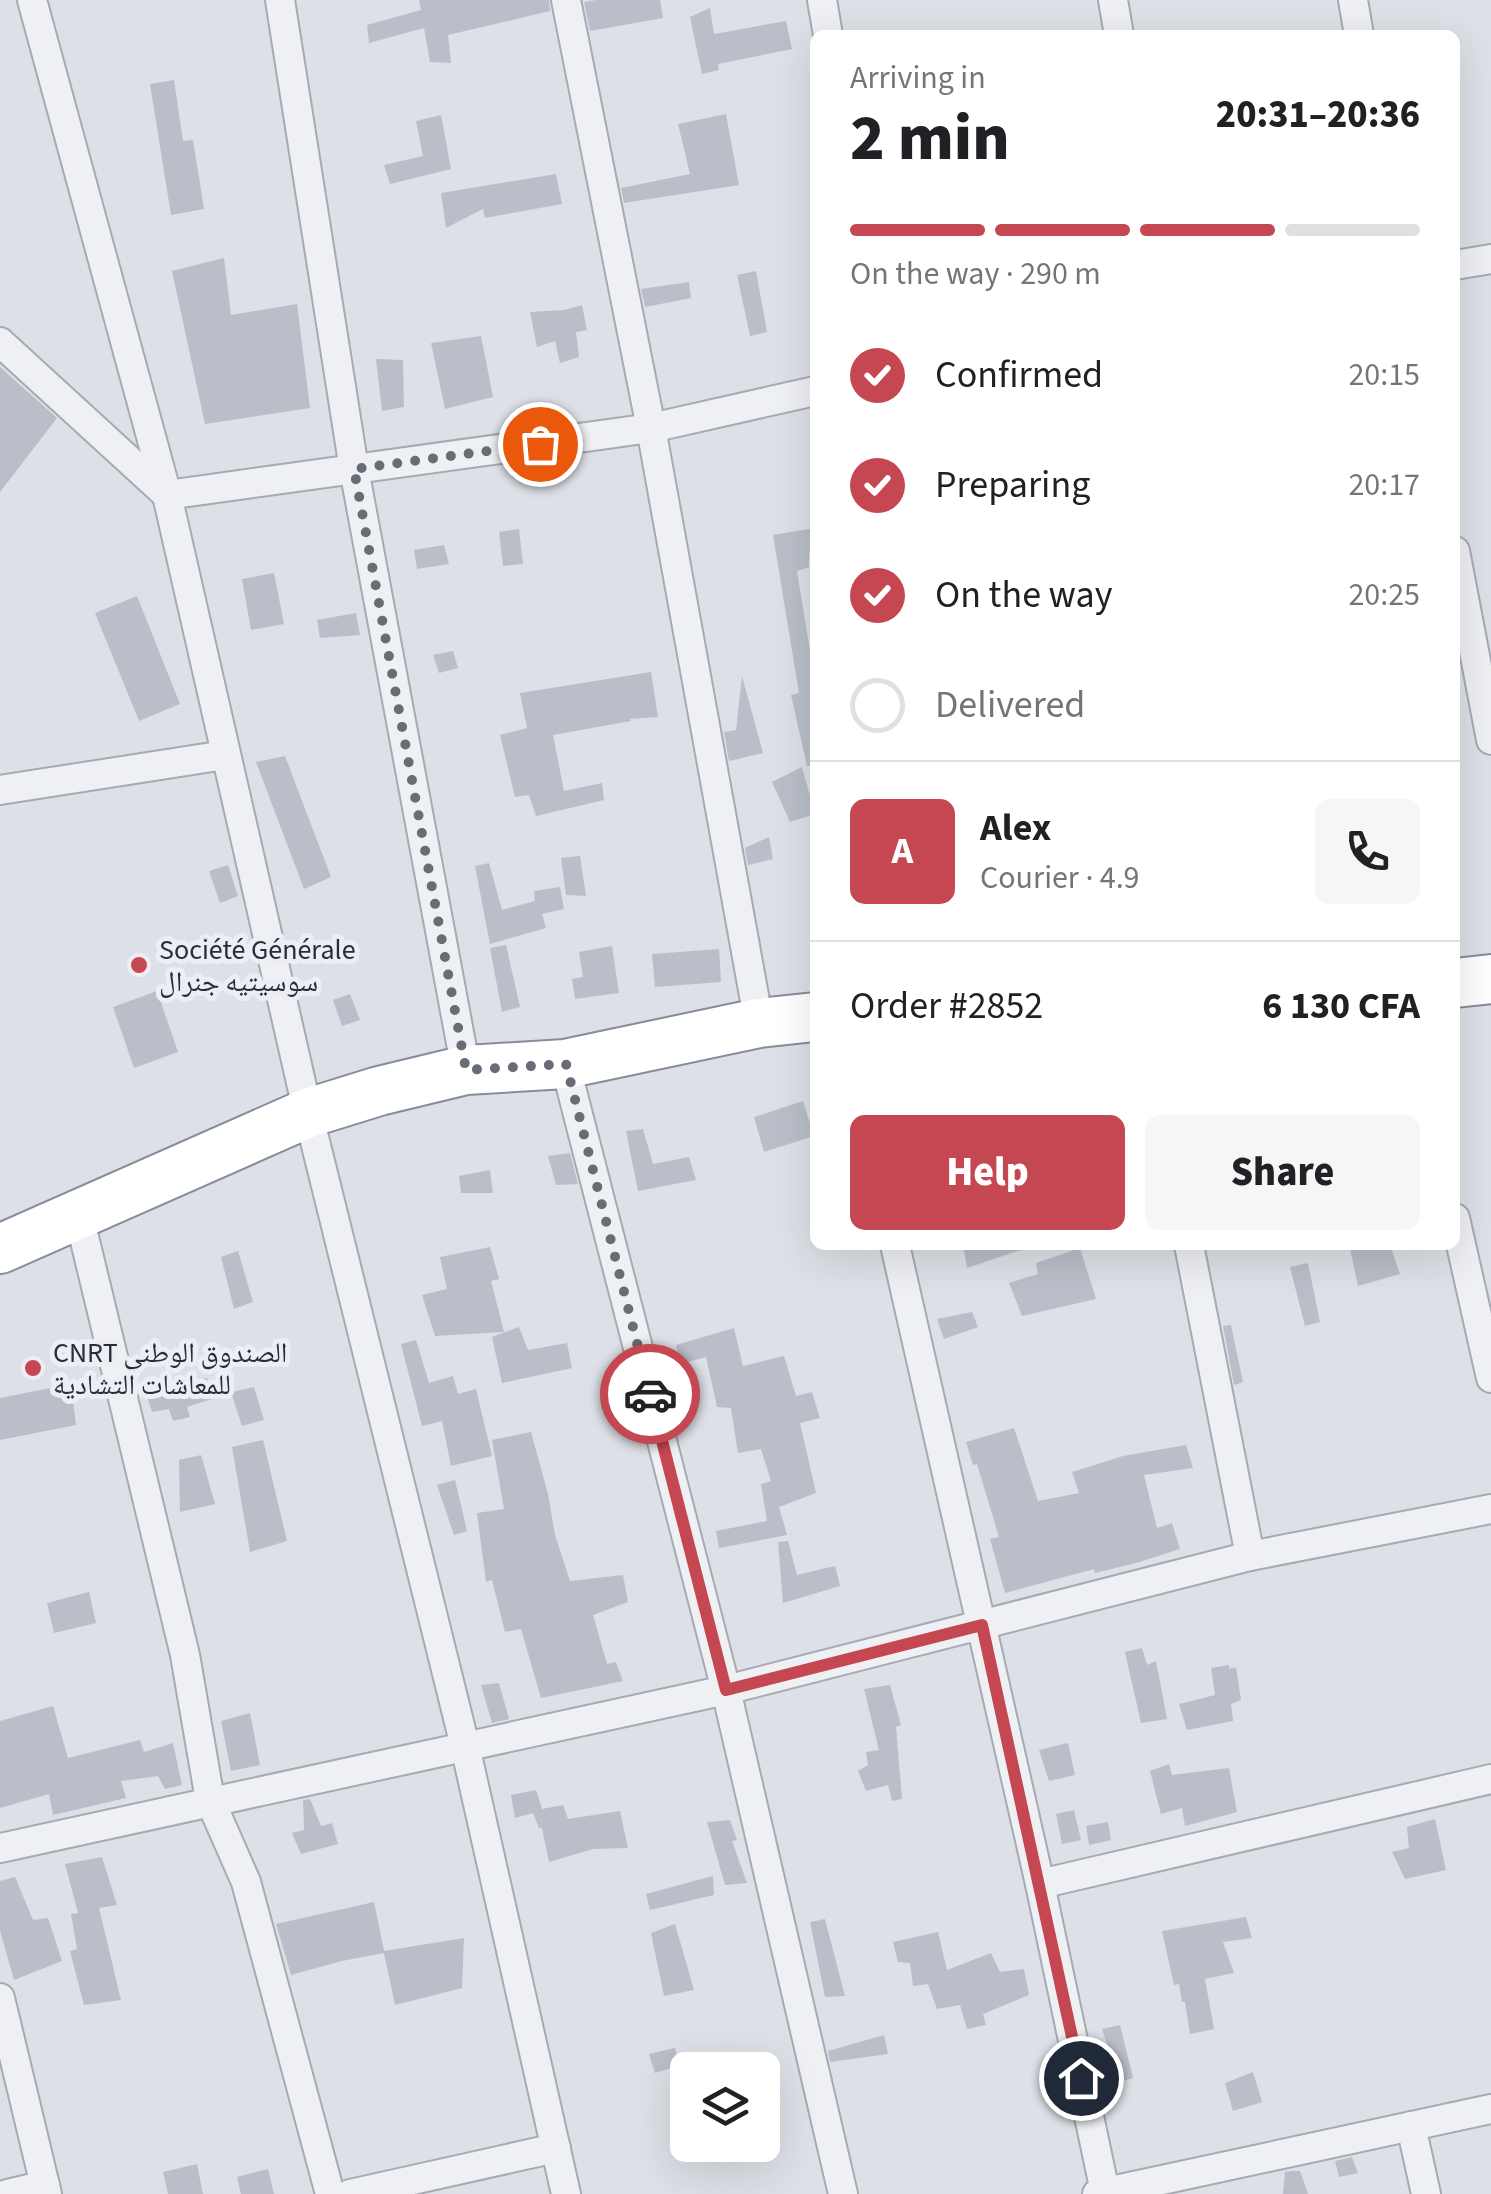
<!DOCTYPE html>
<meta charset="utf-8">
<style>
:root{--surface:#fff;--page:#f6f6f6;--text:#202124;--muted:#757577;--line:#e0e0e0;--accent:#c54751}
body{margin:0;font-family:"Source Sans 3","Noto Naskh Arabic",sans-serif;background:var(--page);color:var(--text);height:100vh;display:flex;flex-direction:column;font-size:38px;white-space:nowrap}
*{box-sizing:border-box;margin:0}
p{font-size:32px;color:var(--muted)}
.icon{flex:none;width:55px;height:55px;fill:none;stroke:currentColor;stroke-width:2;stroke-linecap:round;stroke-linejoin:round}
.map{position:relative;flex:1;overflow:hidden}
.details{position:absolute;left:810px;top:30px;width:650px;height:1220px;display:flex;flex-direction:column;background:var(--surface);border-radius:15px;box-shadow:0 10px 40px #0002}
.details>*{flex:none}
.tools{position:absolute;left:670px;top:2052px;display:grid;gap:20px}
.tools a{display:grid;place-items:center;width:110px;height:110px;border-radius:15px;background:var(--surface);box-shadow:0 10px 40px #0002;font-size:50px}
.pin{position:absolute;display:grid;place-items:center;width:85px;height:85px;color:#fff;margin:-42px;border:5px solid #fff;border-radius:50%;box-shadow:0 2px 10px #0007}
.courier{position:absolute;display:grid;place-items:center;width:100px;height:100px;margin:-50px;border:8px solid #c54751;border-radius:50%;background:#fff;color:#222;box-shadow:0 2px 12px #0007}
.summary em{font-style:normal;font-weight:800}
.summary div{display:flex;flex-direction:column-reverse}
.summary{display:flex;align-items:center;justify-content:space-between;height:170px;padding:0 40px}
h1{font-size:65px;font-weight:800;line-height:75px}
.bar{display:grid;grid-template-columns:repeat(4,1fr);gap:15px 10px;align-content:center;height:120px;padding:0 40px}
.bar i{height:12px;border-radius:8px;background:var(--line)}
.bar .selected{background:var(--accent)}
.bar p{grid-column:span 4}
.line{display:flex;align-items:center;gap:25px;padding:0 40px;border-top:2px solid var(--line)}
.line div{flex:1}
.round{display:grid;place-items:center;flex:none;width:105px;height:105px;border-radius:15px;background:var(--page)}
ol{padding:0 40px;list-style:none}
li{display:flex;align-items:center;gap:30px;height:110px}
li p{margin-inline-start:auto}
li .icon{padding:10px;border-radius:50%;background:var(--accent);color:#fff;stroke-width:4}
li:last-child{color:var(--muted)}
li i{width:55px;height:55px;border:5px solid var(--line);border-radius:50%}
.action{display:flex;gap:20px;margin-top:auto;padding:20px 40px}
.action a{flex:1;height:115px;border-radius:15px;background:var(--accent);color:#fff;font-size:40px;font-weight:800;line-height:115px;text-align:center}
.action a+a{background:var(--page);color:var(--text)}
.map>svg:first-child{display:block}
.building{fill:#babec8}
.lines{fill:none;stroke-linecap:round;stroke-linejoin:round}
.street-casing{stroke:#a6aab3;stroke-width:32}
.highway-casing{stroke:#858c9b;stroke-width:52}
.street{stroke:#eff0f4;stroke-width:28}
.highway{stroke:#fff;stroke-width:48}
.done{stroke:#676c77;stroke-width:10;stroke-dasharray:0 18}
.route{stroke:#c54751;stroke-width:12}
.poi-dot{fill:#c54751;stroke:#eceef4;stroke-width:4}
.labels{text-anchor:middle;stroke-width:10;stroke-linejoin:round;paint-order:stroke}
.poi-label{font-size:28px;fill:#272d3b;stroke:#eceef4;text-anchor:start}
</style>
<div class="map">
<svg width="1491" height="2194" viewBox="0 0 1491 2194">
<rect width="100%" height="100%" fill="#dde0e6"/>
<g class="building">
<path d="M419,0H549L550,11L448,35L451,63L430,62L424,28L369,43L367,25L421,10Z"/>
<path d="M596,0H660L663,18L590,31L584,2Z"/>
<path d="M710,8L714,34L786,21L792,49L718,64L719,70L702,74L690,17Z"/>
<path d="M174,80L183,141L193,140L204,209L171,215L150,84Z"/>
<path d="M726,114L739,185L624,203L621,188L690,174L678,124Z"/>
<path d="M441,115L451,169L390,184L384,165L423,156L416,121Z"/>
<path d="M556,174L562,204L485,218L483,209L446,228L441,193Z"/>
<path d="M224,258L231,315L297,304L310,408L205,424L172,271Z"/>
<path d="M756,271L767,332L750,336L737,275Z"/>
<path d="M689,282L691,298L645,307L641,289Z"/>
<path d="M582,305L587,330L576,332L579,357L560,363L555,341L537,347L530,312L564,310Z"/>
<path d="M481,336L493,397L445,409L431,343Z"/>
<path d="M376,359L403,360L404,407L382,411Z"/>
<path d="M0,367L57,418L0,492Z"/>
<path d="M815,528V551L809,553V567L797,571L815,681V766H807L791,695L799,693L773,535Z"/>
<path d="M519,529L523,564L503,566L499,532Z"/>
<path d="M444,545L449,564L417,569L414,550Z"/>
<path d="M274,573L284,624L251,630L242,579Z"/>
<path d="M137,596L180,704L139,721L95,613Z"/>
<path d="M356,613L360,635L320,638L317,620Z"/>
<path d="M453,651L458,668L439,673L433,655Z"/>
<path d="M651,672L658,717L630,719L631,721L553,735L564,791L602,783L604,800L536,816L529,795L515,797L500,735L527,728L520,693Z"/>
<path d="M742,676L763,753L729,761L724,732L736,730Z"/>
<path d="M285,756L331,877L304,889L256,762Z"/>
<path d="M802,767L815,814L790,822L772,782Z"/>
<path d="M769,837L773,859L748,865L745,848Z"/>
<path d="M580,856L586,896L566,895L561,858Z"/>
<path d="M489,863L502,910L535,901L534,891L560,887L564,909L542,914L546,928L490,944L475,866Z"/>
<path d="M228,865L238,896L220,903L209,871Z"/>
<path d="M506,945L520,1007L502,1012L490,948Z"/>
<path d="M612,946L619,993L575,999L572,979L583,977L579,952Z"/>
<path d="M719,949L721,982L655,987L652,954Z"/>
<path d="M157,991L178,1052L134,1068L113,1007Z"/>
<path d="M350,994L360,1020L342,1026L333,1000Z"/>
<path d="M803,1101L814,1136L764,1152L754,1117Z"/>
<path d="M643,1129L653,1164L689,1157L696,1180L638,1191L626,1131Z"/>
<path d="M570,1153L578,1184L556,1185L548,1156Z"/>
<path d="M490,1170L493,1193H461L459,1176Z"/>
<path d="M963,1245H1026L1027,1248L967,1268Z"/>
<path d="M1365,1245H1390L1400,1274L1358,1286L1350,1249Z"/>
<path d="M490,1247L499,1279L491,1281L504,1332L435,1336L422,1295L447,1289L440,1257Z"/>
<path d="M1080,1248L1096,1299L1022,1316L1009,1283L1038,1274L1036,1263Z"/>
<path d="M238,1251L253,1302L234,1309L221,1257Z"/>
<path d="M1308,1263L1320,1322L1305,1326L1290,1267Z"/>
<path d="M972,1312L978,1327L944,1339L937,1319Z"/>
<path d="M1231,1325L1243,1382L1234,1385L1223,1326Z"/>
<path d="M519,1327L528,1350L567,1343L572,1368L502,1383L492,1337Z"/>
<path d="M734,1328L743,1366L784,1356L796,1396L812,1392L820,1418L800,1423L816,1493L779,1507L787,1535L719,1548L716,1531L767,1521L761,1484L771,1481L761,1449L738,1453L731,1408L717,1407L706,1357L680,1364L676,1345Z"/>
<path d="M416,1340L429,1383L453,1376L458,1394L476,1389L492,1456L451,1466L442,1421L422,1426L401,1344Z"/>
<path d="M207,1378L212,1399L187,1407L190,1417L173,1421L169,1409L152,1412L146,1392Z"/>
<path d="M71,1384L76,1425L0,1440V1398Z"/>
<path d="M254,1387L264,1420L242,1426L231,1392Z"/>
<path d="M1014,1428L1038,1501L1079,1493L1072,1472L1123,1456L1186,1445L1193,1468L1144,1475L1157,1528L1172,1523L1180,1549L1136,1563L1095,1573L1094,1569L1005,1593L990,1539L999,1537L977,1464L973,1465L966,1442Z"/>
<path d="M531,1432L548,1494L555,1535L570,1581L623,1575L628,1602L593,1615L607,1664L616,1662L623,1681L541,1698L521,1629L505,1632L492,1580L486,1582L477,1513L504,1509L492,1440Z"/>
<path d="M263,1440L287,1541L250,1552L232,1447Z"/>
<path d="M201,1455L215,1504L180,1512L179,1460Z"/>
<path d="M455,1480L467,1531L454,1535L437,1485Z"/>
<path d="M788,1541L797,1575L835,1566L840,1586L783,1603L778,1542Z"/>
<path d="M89,1592L96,1623L54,1633L47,1603Z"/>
<path d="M1142,1648L1147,1665L1156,1661L1167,1719L1141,1723L1125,1652Z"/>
<path d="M1229,1665V1669L1236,1667L1241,1700L1231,1704L1233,1721L1187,1730L1179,1704L1215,1695L1211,1668Z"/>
<path d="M499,1683L509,1719L492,1723L481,1685Z"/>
<path d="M890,1685L901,1725L896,1727L902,1799L892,1801L888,1785L866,1791L858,1771L868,1765L866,1752L879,1750L864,1689Z"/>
<path d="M53,1706L68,1758L140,1740L144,1752L173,1743L182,1785L165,1789L158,1776L121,1781L126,1798L53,1815L49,1794L0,1808V1721Z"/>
<path d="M250,1713L260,1765L231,1771L221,1721Z"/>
<path d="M1068,1743L1075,1775L1049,1781L1039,1750Z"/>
<path d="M1169,1764L1172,1775L1229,1768L1237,1812L1185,1826L1182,1808L1161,1814L1150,1771Z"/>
<path d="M536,1790L542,1809L563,1805L568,1819L620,1811L628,1848L593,1849L549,1862L542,1828H539L533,1813L515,1818L511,1795Z"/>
<path d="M310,1799L321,1826L332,1823L338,1844L301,1854L292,1833L304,1830L303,1800Z"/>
<path d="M1074,1810L1081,1840L1062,1844L1056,1814Z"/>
<path d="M1435,1819L1446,1870L1405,1879L1392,1852L1409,1848L1407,1827Z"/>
<path d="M730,1820L737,1840L732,1841L747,1883L725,1885L707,1822Z"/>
<path d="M1108,1822L1111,1840L1089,1845L1086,1826Z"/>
<path d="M102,1857L117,1905L99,1908L121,2000L84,2005L70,1951L77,1949L71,1914L78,1913L65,1864Z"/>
<path d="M713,1876L714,1895L650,1910L646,1894Z"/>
<path d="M15,1877L33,1920L48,1918L62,1961L14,1980L0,1931V1881Z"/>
<path d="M374,1902L384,1951L464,1938L462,1988L395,2005L384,1953L342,1961L291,1975L276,1924Z"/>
<path d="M1246,1917L1252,1938L1223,1942L1234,1973L1205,1979L1214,2029L1190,2034L1185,2002H1182L1179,1984L1174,1985L1162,1931Z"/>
<path d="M825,1919L845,1996L825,1997L810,1922Z"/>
<path d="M675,1924L694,1990L664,1996L651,1933Z"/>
<path d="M938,1932L947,1970L991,1953L1000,1972L1024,1969L1029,1995L983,2014L986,2025L967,2029L960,2005L937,2009L928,1984L913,1986L910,1963L898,1962L893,1942Z"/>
<path d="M1120,2025L1133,2078L1119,2082L1102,2029Z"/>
<path d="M884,2035L888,2054L830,2062L828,2051Z"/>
<path d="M675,2048L679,2066L655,2073L649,2054Z"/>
<path d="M1253,2072L1262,2102L1233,2111L1225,2083Z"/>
<path d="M1352,2157L1358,2173L1339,2177L1335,2161Z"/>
<path d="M197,2164L203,2194H168L163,2172Z"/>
<path d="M268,2169L274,2194H241L237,2177Z"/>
<path d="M1293,2171H1300L1308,2194H1283L1285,2172Z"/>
</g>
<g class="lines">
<defs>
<g id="street">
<path d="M32,0L167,495"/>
<path d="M280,0L354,469L466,1070"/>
<path d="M566,0L651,428L759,1023"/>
<path d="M822,0L828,35"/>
<path d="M1113,0L1119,35"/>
<path d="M1353,0L1359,35"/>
<path d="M1455,265L1491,259"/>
<path d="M0,342L166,494"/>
<path d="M1455,551L1491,740"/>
<path d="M0,790L225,755"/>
<path d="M565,1064L726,1690L843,2194"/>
<path d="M78,1212L185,1655L210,1800L246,1882L330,2194"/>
<path d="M1455,1218L1491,1378"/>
<path d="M895,1245L1040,1884L1105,2192"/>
<path d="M1189,1245L1250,1556"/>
<path d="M0,1848L726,1690L1250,1556L1491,1509"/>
<path d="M1040,1884L1491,1779"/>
<path d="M0,1998L47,2194"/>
<path d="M1411,2126L1426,2194"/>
<path d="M7,2194L45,2185"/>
<path d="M350,2194L556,2148"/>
<path d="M566,2194L465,1746L308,1113L167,495L651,428L815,391"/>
<path d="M1097,2194L1491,2109"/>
</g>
<g id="highway">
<path d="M1455,983L1491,979"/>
<path d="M0,1249L308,1113L379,1091L466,1070L565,1064L759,1023L815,1017"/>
</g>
</defs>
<use href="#street" class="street-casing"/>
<use href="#highway" class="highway-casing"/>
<use href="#street" class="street"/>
<use href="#highway" class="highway"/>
</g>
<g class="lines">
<path class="done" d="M540,444L354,469L466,1070L566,1064L650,1394"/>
<path class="route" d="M650,1394L726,1690L982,1625L1081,2078"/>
</g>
<g class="poi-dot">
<circle cx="139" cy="965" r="10"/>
<circle cx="33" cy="1368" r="10"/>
</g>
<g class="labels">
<g class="poi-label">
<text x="159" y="959">Société Générale<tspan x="159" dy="32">سوسيتيه جنرال</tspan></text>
<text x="53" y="1362">CNRT الصندوق الوطني<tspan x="53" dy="32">للمعاشات التشادية</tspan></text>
</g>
</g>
</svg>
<div class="tools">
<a><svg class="icon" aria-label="layers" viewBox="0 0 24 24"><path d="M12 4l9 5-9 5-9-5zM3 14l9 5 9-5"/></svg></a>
</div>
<div class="pin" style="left:540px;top:444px;background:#ea580c"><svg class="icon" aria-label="bag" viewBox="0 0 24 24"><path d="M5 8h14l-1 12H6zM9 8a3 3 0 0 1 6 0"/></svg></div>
<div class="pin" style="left:1081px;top:2078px;background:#1f2937"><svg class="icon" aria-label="home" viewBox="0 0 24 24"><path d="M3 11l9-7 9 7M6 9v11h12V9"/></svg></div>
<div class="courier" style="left:650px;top:1394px"><svg class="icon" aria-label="car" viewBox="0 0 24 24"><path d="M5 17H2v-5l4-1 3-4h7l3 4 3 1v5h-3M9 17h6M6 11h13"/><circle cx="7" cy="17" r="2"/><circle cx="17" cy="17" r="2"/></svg></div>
<section class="details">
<div class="summary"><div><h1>2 min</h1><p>Arriving in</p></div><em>20:31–20:36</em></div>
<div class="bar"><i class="selected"></i><i class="selected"></i><i class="selected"></i><i></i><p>On the way · 290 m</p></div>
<ol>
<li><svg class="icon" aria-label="check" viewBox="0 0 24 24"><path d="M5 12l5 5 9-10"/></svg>Confirmed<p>20:15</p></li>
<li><svg class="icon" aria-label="check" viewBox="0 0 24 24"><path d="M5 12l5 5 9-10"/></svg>Preparing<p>20:17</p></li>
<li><svg class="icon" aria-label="check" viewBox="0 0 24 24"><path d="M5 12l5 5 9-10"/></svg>On the way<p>20:25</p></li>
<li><i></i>Delivered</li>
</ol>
<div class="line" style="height:180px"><b class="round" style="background:var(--accent);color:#fff">A</b><div><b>Alex</b><p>Courier · 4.9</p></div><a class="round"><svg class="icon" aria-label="phone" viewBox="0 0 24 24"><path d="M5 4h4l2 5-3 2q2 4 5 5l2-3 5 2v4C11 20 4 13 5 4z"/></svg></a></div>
<div class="line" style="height:130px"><div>Order #2852</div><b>6 130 CFA</b></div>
<div class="action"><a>Help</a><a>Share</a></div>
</section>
</div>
